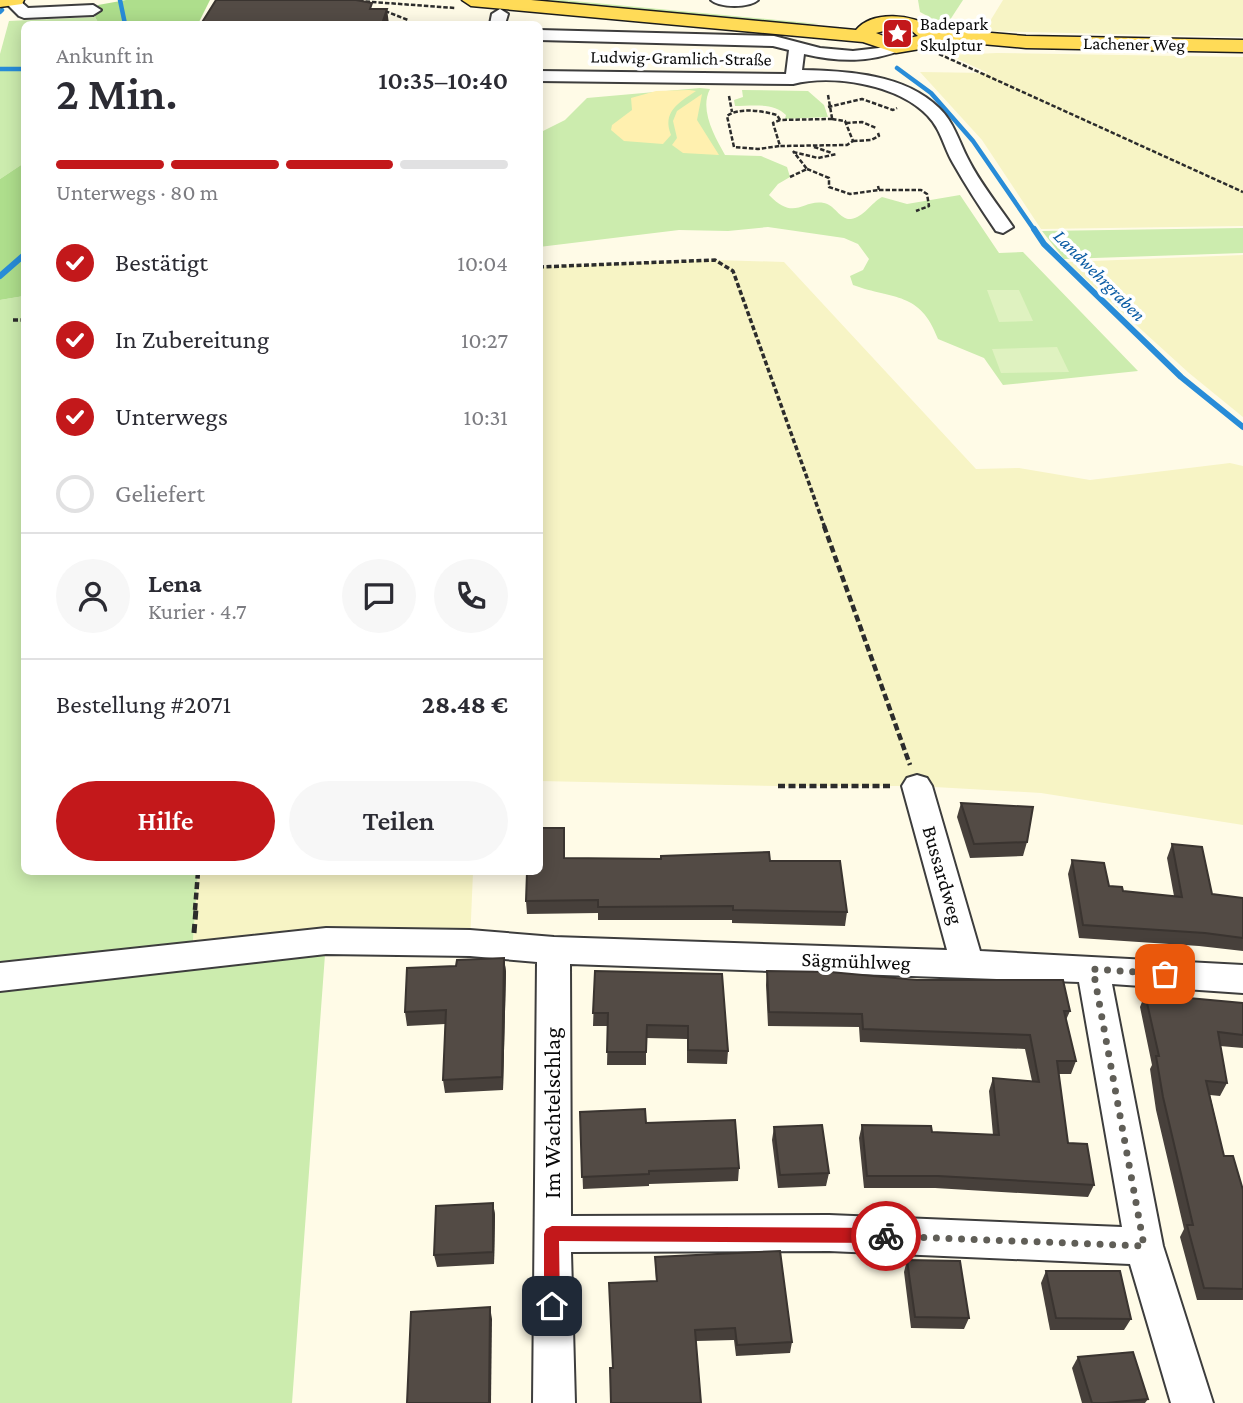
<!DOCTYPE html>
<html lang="de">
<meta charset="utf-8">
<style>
:root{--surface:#fff;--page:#f7f7f7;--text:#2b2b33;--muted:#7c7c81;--line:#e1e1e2;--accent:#c3181b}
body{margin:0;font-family:"Crimson Pro",serif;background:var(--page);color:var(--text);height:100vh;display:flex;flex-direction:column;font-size:26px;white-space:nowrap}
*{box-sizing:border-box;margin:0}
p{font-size:23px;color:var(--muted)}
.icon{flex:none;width:38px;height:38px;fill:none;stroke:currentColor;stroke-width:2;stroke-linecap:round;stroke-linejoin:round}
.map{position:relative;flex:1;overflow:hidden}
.details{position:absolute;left:21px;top:21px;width:522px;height:854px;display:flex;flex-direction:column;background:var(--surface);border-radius:10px;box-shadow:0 4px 18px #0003}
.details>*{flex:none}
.pin{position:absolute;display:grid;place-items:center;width:60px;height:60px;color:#fff;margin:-30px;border-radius:14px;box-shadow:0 4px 10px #0006}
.courier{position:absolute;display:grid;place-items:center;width:70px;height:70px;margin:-35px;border:5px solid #c3181b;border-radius:50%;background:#fff;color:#222;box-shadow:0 2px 9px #0007}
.headline em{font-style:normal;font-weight:600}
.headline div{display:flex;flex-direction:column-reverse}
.headline{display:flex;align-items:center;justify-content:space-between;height:119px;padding:0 35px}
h1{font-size:46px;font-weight:600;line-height:52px}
.bar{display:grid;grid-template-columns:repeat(4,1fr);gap:10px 7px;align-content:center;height:84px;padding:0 35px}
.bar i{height:9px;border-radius:5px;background:var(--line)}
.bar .on{background:var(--accent)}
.bar p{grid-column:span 4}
.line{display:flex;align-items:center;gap:18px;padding:0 35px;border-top:2px solid var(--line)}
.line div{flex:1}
.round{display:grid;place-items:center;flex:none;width:74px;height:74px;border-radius:37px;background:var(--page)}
ol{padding:0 35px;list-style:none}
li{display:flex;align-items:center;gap:21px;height:77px}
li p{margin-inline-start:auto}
li .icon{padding:7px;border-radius:50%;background:var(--accent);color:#fff;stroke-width:4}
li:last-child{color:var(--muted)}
li i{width:38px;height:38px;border:4px solid var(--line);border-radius:50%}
.cta{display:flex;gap:14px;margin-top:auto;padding:14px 35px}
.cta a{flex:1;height:80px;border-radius:42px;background:var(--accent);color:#fff;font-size:28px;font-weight:600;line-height:80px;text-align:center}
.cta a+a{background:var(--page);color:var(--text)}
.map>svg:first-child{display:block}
.farmland{fill:#f7f4c5}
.green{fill:#ccecae}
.forest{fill:#aede8c}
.sand{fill:#fff0af}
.pitch{fill:#dff2c0}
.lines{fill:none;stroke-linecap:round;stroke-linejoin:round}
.stream-far1{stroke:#288cd8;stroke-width:4.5}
.stream{stroke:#288cd8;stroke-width:6}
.minor-casing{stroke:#3d3d3d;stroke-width:4}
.major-casing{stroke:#1b1b1b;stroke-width:3}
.path-far3{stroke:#2c2c2c;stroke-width:2.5;stroke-dasharray:4.5 2;stroke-linecap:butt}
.path-far2{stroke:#2c2c2c;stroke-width:3.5;stroke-dasharray:5 2.5;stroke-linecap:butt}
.path-far1{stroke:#2c2c2c;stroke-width:4.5;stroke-dasharray:7 3.5;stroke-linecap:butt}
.path{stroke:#2c2c2c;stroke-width:5;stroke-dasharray:9 4.5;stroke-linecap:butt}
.minor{fill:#fff;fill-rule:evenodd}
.major{fill:#ffdb57;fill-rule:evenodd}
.wall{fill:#47403b}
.shaded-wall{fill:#3a3430}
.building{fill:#534b45;stroke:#3a3430;stroke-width:2}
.route{fill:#c3181b}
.done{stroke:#605e57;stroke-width:7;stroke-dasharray:0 12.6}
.labels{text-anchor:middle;stroke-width:7;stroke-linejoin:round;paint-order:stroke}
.far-poi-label{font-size:18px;fill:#0a0a0a;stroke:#fff;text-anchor:start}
.far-street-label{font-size:18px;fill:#0a0a0a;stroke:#fff}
.far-water-label{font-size:19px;font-style:italic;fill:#0b5ca4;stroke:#fff}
.street-label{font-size:21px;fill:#0a0a0a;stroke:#fff}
.near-street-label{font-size:24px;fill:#0a0a0a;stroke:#fff}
</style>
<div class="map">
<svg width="1243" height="1403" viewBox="0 0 1243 1403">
<rect width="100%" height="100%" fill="#fffbe7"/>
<g class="farmland">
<path d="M1003,0H1243V37L984,31Z"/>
<path d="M997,53L1243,57V226L1041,229L982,140L920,72L988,73L949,55Z"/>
<path d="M1243,255V417L1189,373L1067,262Z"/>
<path d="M715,260L784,262L976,469L1019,468L1090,480L1230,463L1243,466V825L1041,793L917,786H778L539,781V267Z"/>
<path d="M198,872H473L470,943L192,955Z"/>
</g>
<g class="green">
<path d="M538,0H563L820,24L772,23Z"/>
<path d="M918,0H963L946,26L920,12Z"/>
<path d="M95,17L99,24H24V163L0,179V54L9,21Z"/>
<path d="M700,88L710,89C699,110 715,137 725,155L761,156L787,167L790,177L778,184L769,195C795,222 802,199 824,203C835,205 840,220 851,219C864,217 871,203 882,197L907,204L960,195L999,253L1023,252L1138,371L1003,385L984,358L938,339C920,291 894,300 853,285L850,276L863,270L869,259L858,244L844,238L768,227L728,231L679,230L539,247V133L565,120L587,98Z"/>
<path d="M742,90L808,91L824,105L828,117L785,119L786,115C774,102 751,106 735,106L734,100L743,97Z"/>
<path d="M1243,228V253L1064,259L1042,231Z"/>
<path d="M24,296V872H198L192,954L326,941L292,1403H0V300Z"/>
</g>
<g class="forest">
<path d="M126,0H210L199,22L201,24H99L95,17L98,5Z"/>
<path d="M24,163V296L0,300V179Z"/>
</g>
<g class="sand">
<path d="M689,90L696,91C678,103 662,112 671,135L663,144L624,141L611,130L612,125L632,110L631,98L656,91Z"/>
<path d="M702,94L697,120L719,155L683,153L672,145L677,138L673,121L677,111Z"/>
</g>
<g class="pitch">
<path d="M987,290H1019L1033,321L999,322Z"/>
<path d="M1057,347L1069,372L1001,373L992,349Z"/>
</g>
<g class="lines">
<g class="stream-far1">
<path d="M120,0L125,24"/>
<path d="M0,12L2,10"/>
<path d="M897,68L931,93L973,141L1035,231"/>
<path d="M0,69H24"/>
</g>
<g class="stream">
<path d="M1034,229L1044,244L1181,377L1243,427"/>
<path d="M0,276L24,255"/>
</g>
<defs>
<g id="minor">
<path d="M3,0H19L28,8L93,5L101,10L93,15L24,18L19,16Z"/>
<path d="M711,0H758C749,8 720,8 711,0Z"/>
<path d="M500,9L508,14L505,24H490L492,14Z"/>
<path d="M539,30L774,36L820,48L853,51L879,48L898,41L904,43L906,46L904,49C870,63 839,62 804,54L802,70C847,71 905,74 939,108C954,122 959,142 968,159C980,183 998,205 1013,227L1003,233L996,231C981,209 966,186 953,163C944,148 941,129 928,116C898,84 832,74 793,84L539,81V71L786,74L789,50L773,46L539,40Z"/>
<path d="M917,775L927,778L932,786L980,951L1243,965V993L1112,984L1163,1246L1213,1403H1171L1130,1264L829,1251L571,1252L575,1403H533L537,962L470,956L326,954L0,991V963L326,928L470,930L554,937L947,950L902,786L907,778ZM570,964L1079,982L1122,1227L829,1215L571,1216Z"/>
</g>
<g id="major">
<path d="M0,0H24L22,4L0,7Z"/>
<path d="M462,0H531L856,30C872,10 914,14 932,28L1026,36L1243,40V52L1026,48L937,40L920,49L896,53L863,42L471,6ZM895,28L912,31L918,36L896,41L876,33Z"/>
</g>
</defs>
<use href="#minor" class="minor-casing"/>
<use href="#major" class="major-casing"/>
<g class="path-far3">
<path d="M359,1L455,8"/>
<path d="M385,11L408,20"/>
<path d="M939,54L1243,192"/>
<path d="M828,95L832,118"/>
<path d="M729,96L732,112"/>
<path d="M828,107L862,99L893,110L897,108"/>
<path d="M832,119L845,121L853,141L847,145L780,146L773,123L780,120Z"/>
<path d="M780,120L777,115C763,111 739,107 727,116L734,147L758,149L780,146"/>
<path d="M846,123L862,122L876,128"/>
<path d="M853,141L871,140L879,136L878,133"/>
<path d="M814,147L832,153"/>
<path d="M793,152L818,158L837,154"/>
<path d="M807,169L829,178V187L850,194L879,190L878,186"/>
<path d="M790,177L807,169L793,151"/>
<path d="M879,190H921L927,194L929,206L916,211"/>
</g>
<g class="path-far2">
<path d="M539,267L715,260L733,271L825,528"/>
<path d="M13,320H24"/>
</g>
<g class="path-far1">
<path d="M824,526L910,765"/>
<path d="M778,786H893"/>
<path d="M195,910L198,872"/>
</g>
<path class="path" d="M194,933L196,909"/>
<use href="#minor" class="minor"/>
<use href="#major" class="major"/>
</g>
<g class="wall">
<path d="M961,803L1027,842L1023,856L970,858L957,817Z"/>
<path d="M565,842V858L770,861L847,912L845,926L732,923V920H598V913L527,914L526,901Z"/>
<path d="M1172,844L1212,894L1243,898V951L1199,946L1079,938L1068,874L1072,860L1109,886L1123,891L1174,896L1167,858Z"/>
<path d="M504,958L506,972L503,1090L445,1093L443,1080L445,1024L407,1026L405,1012L456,966Z"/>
<path d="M595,971L728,1051L727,1064L687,1063V1039L646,1038V1065H607L608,1026H593Z"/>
<path d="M767,971L1070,1011L1066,1020L1076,1061L1071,1074H1058L1068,1143L1094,1185L1088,1197L935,1188H864L859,1138L862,1125L932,1132L993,1135L989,1091L993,1078L1032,1081L1025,1049L860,1042L859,1027L768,1026L766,985Z"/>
<path d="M1145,994L1243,1003V1048L1220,1046L1227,1083L1220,1096L1210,1095L1224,1156L1243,1190V1300H1197L1180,1237L1184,1229L1156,1110L1150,1069L1152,1065L1140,1007Z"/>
<path d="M580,1112L646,1123L739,1168L738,1181L649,1184V1186L583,1189Z"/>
<path d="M774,1127L829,1173L826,1186L778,1188L772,1140Z"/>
<path d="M493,1203L495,1215L494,1264L437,1267L434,1255Z"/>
<path d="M655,1257L792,1342L790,1353L736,1356L734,1340L696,1341L656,1281Z"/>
<path d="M907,1260L969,1318L964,1329L911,1328L904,1272Z"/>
<path d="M1046,1271L1131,1319L1124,1330H1050L1041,1283Z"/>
<path d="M1078,1357L1148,1399L1145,1403H1082L1072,1368Z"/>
</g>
<g class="shaded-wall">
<path d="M387,9L389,24H382Z"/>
<path d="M504,958L506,972L503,1090L502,1077Z"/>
<path d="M493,1203L495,1215L494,1264L493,1252Z"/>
<path d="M490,1307L492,1319L491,1403H489Z"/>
</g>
<g class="building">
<path d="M216,0H356L372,3L370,9H387L382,24H201Z"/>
<path d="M961,803L1033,807L1027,842L974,844Z"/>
<path d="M539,828H564V858L661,859V856L769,852L770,861H840L847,912L733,910V906L598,907V900L526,901L527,872H539Z"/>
<path d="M1172,844L1202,847L1212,894L1243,898V938L1205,933L1083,925L1072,860L1104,863L1109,886L1122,887L1123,891L1182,897Z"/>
<path d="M504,958L502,1077L443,1080L446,1010L405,1012L407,968L456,966L457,960Z"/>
<path d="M595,971L722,974L728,1051L688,1050V1026L647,1025L646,1052H607L608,1013H593Z"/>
<path d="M767,971L830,972L917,980H1063L1070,1011H1064L1076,1061H1057L1068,1143L1087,1144L1094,1185L938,1176H867L862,1125L931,1126L932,1132L999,1135L993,1078L1039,1082L1030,1035L863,1029L862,1014L769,1012Z"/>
<path d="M1145,994L1243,1003V1035L1218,1032L1227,1083L1206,1081L1224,1156H1233L1243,1190V1289L1204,1288L1187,1225H1193L1163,1097L1156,1056H1159Z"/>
<path d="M645,1109L646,1123L735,1120L739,1168L649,1171V1174L582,1177L580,1112Z"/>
<path d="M822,1125L829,1173L780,1175L774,1127Z"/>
<path d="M493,1203V1252L434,1255L436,1206Z"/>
<path d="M780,1251L792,1342L737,1345L735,1328L695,1330L701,1403H611L610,1368H613L609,1283L657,1281L655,1257Z"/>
<path d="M907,1260L960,1261L969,1318L915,1317Z"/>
<path d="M1046,1271H1120L1131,1319L1056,1318Z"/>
<path d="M490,1307L489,1403H407L411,1312Z"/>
<path d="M1133,1352L1148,1399L1106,1403H1092L1078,1357Z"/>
</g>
<path class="route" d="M552,1226L886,1228L892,1230L894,1236L892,1241L886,1243L559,1241L560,1306L558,1312L552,1314L547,1312L544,1306V1234L546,1229Z"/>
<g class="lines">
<path class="done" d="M886,1236L1144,1246L1093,969L1165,974"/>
</g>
<defs>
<symbol id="sight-square" viewBox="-11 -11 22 22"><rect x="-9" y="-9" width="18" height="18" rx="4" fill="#c3181b" stroke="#fff"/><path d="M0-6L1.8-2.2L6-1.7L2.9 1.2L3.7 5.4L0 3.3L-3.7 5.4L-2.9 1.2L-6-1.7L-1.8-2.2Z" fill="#fff"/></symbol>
</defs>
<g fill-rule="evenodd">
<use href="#sight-square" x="880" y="16" width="35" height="35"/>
</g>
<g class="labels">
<g class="far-poi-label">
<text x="920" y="30">Badepark<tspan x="920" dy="21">Skulptur</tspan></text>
</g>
<g class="far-street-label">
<text transform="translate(1134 44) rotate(1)" y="6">Lachener Weg</text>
<text transform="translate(681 58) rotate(1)" y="6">Ludwig-Gramlich-Straße</text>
</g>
<g class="far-water-label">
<text transform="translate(1100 275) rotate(45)" y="7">Landwehrgraben</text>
</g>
<g class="street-label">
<text transform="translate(943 875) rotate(74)" y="7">Bussardweg</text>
<text transform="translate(856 961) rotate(2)" y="7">Sägmühlweg</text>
</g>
<g class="near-street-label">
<text transform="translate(552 1113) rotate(-90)" y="8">Im Wachtelschlag</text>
</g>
</g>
</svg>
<div class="pin" style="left:1165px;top:974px;background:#ea580c"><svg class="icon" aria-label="bag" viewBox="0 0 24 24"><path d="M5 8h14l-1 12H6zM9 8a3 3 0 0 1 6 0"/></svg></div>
<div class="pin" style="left:552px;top:1306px;background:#1f2937"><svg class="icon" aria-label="home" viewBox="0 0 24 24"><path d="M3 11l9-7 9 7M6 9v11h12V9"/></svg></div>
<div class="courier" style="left:886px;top:1236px"><svg class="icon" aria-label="bike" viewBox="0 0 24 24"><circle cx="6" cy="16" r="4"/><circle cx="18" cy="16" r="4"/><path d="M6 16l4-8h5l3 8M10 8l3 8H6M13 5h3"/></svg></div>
<section class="details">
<div class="headline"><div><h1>2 Min.</h1><p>Ankunft in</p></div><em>10:35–10:40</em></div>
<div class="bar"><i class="on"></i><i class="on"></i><i class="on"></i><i></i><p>Unterwegs · 80 m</p></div>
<ol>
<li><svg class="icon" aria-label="check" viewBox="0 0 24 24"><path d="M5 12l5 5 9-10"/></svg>Bestätigt<p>10:04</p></li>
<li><svg class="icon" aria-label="check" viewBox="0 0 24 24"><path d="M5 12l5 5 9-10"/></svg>In Zubereitung<p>10:27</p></li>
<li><svg class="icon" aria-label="check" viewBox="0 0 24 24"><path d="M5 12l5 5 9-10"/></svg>Unterwegs<p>10:31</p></li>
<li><i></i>Geliefert</li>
</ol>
<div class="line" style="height:126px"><a class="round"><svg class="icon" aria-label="person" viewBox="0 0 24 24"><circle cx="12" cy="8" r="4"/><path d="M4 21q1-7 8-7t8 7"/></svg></a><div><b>Lena</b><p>Kurier · 4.7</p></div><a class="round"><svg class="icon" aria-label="chat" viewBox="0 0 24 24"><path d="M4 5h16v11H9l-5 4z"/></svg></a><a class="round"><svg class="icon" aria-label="phone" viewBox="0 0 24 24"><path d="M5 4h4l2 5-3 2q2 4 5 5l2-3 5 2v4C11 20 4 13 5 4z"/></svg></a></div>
<div class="line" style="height:91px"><div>Bestellung #2071</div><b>28.48 €</b></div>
<div class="cta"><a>Hilfe</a><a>Teilen</a></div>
</section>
</div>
